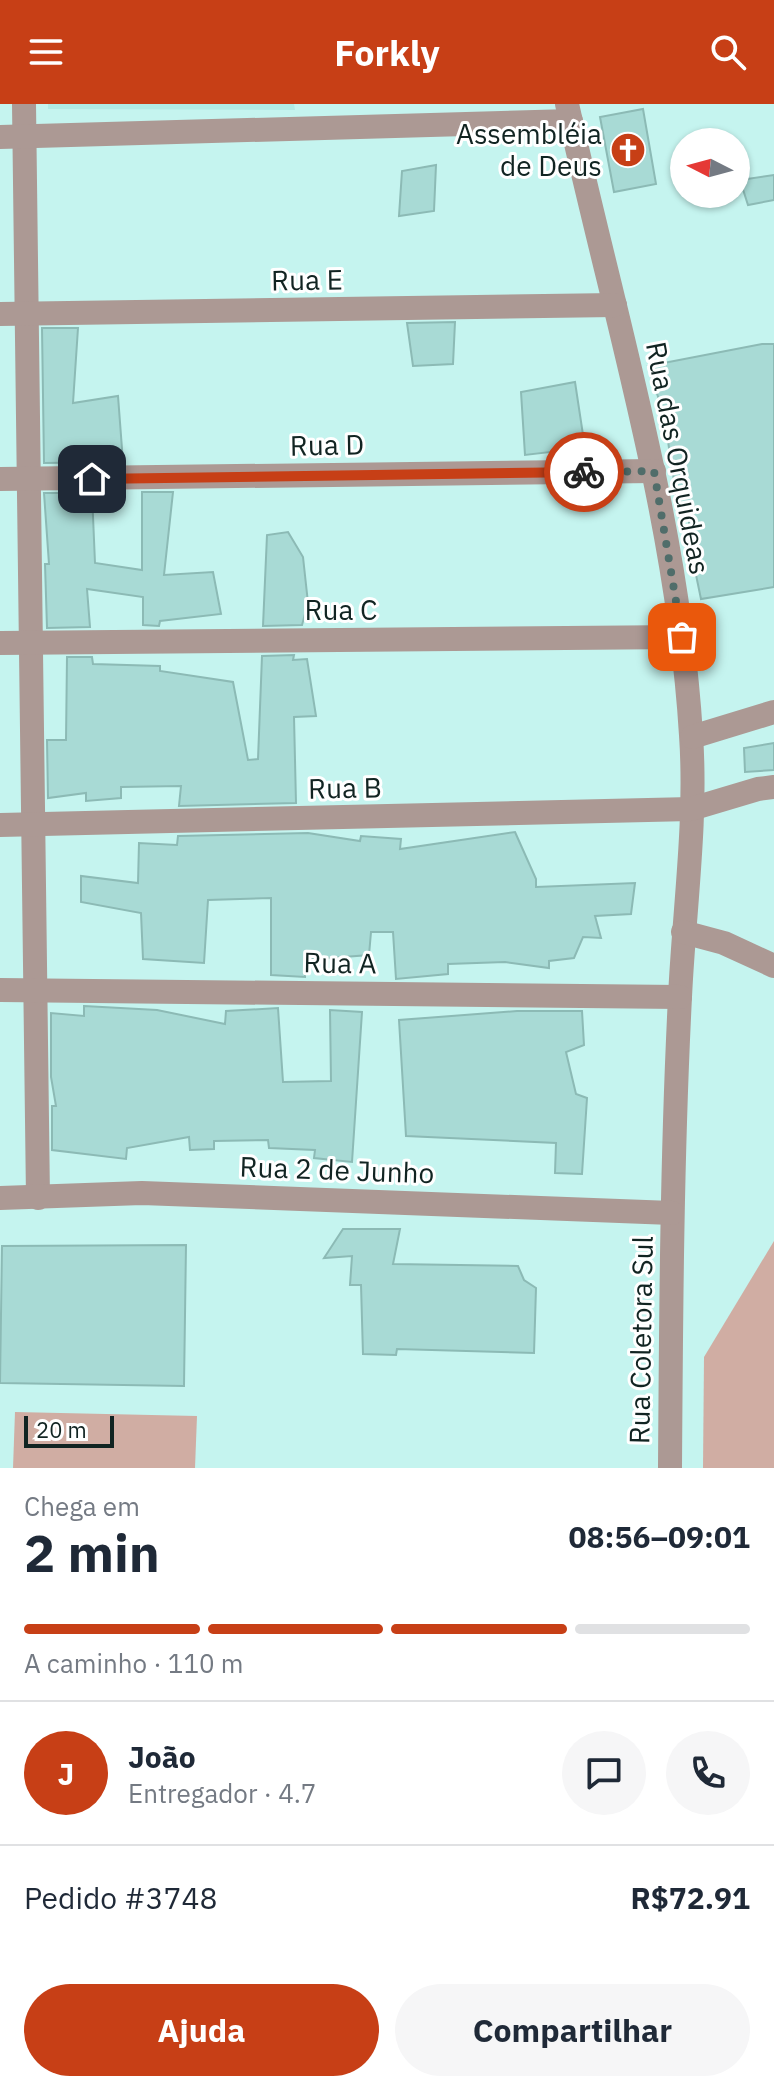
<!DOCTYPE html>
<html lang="pt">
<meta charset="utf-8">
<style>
:root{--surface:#fff;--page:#f6f6f7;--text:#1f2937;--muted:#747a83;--line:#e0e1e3;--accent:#c73f16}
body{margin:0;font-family:"IBM Plex Sans",sans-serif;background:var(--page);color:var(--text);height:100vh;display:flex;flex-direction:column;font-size:30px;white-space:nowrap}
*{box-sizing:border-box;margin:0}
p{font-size:26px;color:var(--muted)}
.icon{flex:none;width:44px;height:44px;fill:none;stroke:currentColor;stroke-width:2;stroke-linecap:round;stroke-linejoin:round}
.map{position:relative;height:1364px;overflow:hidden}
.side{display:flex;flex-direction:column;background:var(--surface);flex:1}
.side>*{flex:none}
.needle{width:52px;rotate:276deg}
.fabs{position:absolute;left:670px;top:24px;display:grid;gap:16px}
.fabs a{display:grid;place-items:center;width:80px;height:80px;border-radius:50%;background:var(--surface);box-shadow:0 2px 6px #0004;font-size:40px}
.scale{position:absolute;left:24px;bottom:20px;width:90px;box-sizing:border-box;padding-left:8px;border:4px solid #112422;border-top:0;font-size:22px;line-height:28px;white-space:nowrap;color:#112422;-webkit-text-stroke:6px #fff;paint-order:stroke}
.pin{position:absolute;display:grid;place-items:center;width:68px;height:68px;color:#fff;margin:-34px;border-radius:16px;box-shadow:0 4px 12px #0006}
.courier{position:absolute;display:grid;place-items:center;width:80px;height:80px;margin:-40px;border:6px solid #c73f16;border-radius:50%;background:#fff;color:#222;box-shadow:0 2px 10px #0007}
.head em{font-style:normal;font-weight:700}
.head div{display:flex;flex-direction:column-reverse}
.head{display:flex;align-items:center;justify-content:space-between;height:136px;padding:0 24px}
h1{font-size:52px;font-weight:700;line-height:60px}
.bar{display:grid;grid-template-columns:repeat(4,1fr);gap:12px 8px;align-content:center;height:96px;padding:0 24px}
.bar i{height:10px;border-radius:6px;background:var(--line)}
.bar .active{background:var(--accent)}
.bar p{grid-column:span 4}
.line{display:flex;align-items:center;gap:20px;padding:0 24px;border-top:2px solid var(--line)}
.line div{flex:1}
.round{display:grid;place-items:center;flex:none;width:84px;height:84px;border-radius:42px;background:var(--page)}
.action{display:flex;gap:16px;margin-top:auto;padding:16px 24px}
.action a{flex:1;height:92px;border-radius:48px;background:var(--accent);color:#fff;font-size:32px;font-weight:700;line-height:92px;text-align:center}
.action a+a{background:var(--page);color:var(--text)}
header{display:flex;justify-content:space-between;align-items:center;height:104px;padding:0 24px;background:var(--accent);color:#fff;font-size:36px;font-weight:700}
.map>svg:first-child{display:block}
.built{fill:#b1ebe5}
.green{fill:#d0ada3}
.building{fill:#a8dad5;stroke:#8cbab5;stroke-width:2}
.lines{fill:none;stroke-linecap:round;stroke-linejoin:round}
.minor{stroke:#ac9994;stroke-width:24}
.done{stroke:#506d6a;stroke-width:8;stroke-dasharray:0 14.4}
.route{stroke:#c73f16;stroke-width:10}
.labels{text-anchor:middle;stroke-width:6;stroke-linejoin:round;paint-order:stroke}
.poi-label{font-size:28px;fill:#112422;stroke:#fff;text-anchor:end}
.street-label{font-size:28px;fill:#112422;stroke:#fff}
</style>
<header><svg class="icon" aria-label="menu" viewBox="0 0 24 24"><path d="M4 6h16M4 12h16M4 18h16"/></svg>Forkly<svg class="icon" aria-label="search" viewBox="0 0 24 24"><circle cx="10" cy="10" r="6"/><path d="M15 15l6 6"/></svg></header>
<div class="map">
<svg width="774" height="1364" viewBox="0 0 774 1364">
<rect width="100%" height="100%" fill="#c5f4ef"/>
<path class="built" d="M48,0H294L295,6L48,5Z"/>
<g class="green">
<path d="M774,1137V1364H703L704,1253Z"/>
<path d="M15,1308L197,1312L195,1364H13Z"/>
</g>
<g class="building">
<path d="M643,5L656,80L614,88L600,13Z"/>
<path d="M436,61L434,107L399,112L402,67Z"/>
<path d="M774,71V96L748,101L740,76Z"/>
<path d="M455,218L453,260L413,262L407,219Z"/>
<path d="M42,224H78L73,299L118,292L123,358L44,359Z"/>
<path d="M762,240H774V483L701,495L695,466H689V414L680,416L664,311L648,262Z"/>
<path d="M575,278L585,344L525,351L521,288Z"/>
<path d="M142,388H173L164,471L213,468L221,510L160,517L159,522L143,521V493L87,485L90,523L47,524L45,460H49L44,389H92L95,459L142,466Z"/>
<path d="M288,428L303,453L308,499L302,521L263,522L267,431Z"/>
<path d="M294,551L293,556L307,555L316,612L294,613L296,699L179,702L181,682L121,683V694L86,697V689L48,694L47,636H66L67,553H92L93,560L160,562V567L233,578L248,656L258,655L262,552Z"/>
<path d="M774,639V666L745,668L744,644Z"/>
<path d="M515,728L536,775V783L635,779L631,810L595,812L601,834L583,833L574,854L549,857V864L505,858L448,860V870L396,875L393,828H371L369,851L305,856V873L271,871V794L208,796L204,859L143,855L141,809L81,798V772L138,779L139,739L177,741L178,732L308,729L360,737L361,732L401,735L400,745Z"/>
<path d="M84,902L157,906L225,920L226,907L278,904L283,978L331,977L330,906L362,908L352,1058L314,1054L315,1046L269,1044L268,1036L214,1037V1045L190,1046L189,1033L127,1044L126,1055L52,1046V1002H56L51,973V909L84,912Z"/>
<path d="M517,907H582L584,941L566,948L576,990L587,994L582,1070L555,1069L556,1039L406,1032L399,916Z"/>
<path d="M343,1125H400L393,1160L518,1162L524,1176L536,1184L534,1249L397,1245L396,1251L363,1250L361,1181H350L352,1152L324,1154Z"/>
<path d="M186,1141L184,1282L0,1279L2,1142Z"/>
</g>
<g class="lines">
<g class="minor">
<path d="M24,0L38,1094"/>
<path d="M567,0C613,209 678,416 691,631C697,718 684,807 680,893C672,1050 671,1207 670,1364"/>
<path d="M0,33L571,17"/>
<path d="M0,210L615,201"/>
<path d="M0,375L654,367"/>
<path d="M0,539L682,533"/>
<path d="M692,633L774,608"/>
<path d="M0,721L691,705L758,685L774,683"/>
<path d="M683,828L724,839L774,862"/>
<path d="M0,886L680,893"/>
<path d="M0,1094L142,1089L672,1109"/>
</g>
</g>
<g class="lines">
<path class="done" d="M584,368L654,367L682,533"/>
<path class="route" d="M92,375L584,368"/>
</g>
<defs>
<symbol id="church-disc" viewBox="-11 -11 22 22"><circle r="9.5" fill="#c73f16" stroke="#fff"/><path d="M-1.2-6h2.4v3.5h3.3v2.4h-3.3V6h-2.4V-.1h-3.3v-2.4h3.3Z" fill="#fff"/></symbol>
</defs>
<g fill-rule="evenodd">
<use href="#church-disc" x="608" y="26" width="40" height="40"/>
</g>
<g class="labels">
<g class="poi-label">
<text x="602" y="40">Assembléia<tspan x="602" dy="32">de Deus</tspan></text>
</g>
<g class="street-label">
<text transform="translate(307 176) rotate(-1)" y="10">Rua E</text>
<text transform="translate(327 341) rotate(-1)" y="10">Rua D</text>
<text transform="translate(678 354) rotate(79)" y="10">Rua das Orquideas</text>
<text x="341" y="516">Rua C</text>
<text transform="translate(345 684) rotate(-1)" y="10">Rua B</text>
<text transform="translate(340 859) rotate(1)" y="10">Rua A</text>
<text transform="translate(337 1066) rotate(2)" y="10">Rua 2 de Junho</text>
<text transform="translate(641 1236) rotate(-89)" y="10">Rua Coletora Sul</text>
</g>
</g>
</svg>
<div class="fabs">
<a><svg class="needle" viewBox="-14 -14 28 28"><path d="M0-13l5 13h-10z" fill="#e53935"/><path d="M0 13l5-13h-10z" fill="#747a83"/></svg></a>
</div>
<div class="scale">20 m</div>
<div class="pin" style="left:682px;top:533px;background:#ea580c"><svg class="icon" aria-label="bag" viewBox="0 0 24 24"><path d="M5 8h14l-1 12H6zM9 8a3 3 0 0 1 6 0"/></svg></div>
<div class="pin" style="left:92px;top:375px;background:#1f2937"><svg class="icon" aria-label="home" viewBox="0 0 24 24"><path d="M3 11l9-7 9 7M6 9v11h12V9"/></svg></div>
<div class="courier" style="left:584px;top:368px"><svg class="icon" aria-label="bike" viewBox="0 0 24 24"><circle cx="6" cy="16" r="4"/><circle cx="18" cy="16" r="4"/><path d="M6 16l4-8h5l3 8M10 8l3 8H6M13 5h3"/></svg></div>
</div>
<section class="side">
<div class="head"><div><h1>2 min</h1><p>Chega em</p></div><em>08:56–09:01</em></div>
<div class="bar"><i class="active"></i><i class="active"></i><i class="active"></i><i></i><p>A caminho · 110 m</p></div>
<div class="line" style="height:144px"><b class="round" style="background:var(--accent);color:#fff">J</b><div><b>João</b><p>Entregador · 4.7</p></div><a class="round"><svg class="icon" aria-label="chat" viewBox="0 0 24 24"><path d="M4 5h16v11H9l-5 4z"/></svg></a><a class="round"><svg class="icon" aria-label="phone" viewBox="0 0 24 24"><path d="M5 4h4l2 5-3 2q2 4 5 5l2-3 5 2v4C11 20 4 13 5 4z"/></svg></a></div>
<div class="line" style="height:104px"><div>Pedido #3748</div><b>R$72.91</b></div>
<div class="action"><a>Ajuda</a><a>Compartilhar</a></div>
</section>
